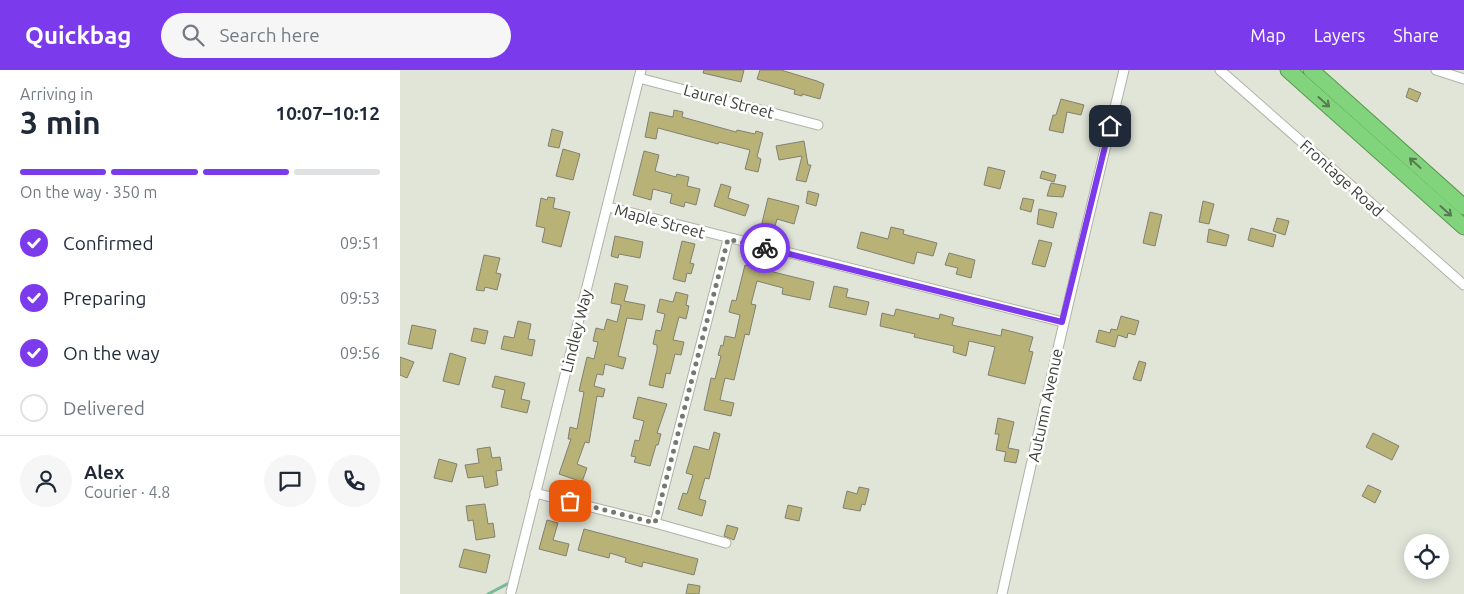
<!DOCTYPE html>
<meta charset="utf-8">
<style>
:root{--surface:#fff;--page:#f6f6f7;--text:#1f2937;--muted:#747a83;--line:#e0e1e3;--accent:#7c3aed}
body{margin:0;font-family:Ubuntu,sans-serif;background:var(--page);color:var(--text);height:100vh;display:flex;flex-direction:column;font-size:19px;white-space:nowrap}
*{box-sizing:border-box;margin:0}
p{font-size:16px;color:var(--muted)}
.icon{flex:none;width:28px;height:28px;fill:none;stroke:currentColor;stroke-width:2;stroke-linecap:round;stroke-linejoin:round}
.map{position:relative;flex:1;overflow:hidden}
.sheet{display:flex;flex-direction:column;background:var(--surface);width:400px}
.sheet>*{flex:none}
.fabs{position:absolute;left:1004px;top:464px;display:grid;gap:10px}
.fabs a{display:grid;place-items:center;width:45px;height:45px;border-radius:50%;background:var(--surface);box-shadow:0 2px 12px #0003;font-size:25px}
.pin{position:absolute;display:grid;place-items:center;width:42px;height:42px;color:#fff;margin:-21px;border-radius:10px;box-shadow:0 2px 8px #0006}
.courier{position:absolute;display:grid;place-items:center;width:50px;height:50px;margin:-25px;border:4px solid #7c3aed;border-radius:50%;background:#fff;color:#222;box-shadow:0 1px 6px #0007}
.summary em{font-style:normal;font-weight:700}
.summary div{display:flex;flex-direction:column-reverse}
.summary{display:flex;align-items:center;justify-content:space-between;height:85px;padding:0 20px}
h1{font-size:32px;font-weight:700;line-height:38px}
.bar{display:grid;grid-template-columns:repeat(4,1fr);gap:8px 5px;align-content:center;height:60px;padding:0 20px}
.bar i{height:6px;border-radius:4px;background:var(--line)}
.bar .on{background:var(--accent)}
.bar p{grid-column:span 4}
.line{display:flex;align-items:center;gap:12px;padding:0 20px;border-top:1px solid var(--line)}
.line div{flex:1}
.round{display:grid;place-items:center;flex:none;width:52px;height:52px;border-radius:26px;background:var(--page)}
ol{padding:0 20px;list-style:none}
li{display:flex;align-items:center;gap:15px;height:55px}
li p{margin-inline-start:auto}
li .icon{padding:5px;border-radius:50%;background:var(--accent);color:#fff;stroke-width:4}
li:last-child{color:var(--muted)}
li i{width:28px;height:28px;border:2px solid var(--line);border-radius:50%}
header{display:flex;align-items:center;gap:30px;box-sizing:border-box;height:70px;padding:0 25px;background:var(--accent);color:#fff}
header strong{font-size:24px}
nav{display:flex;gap:28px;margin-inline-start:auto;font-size:18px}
.search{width:350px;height:45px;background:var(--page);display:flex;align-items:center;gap:12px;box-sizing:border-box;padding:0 18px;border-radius:28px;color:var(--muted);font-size:19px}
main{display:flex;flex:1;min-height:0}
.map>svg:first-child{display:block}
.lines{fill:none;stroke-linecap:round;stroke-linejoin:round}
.stream{stroke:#7ab99a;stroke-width:3}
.building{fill:#b8b276;stroke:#818073}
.minor-casing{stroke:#afb3a7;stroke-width:11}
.trunk-casing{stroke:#55994f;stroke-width:17}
.minor{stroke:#fff;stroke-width:9}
.trunk{stroke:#82d47c;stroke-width:15}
.oneway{stroke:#587a53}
.done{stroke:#767870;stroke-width:5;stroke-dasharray:0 9}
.route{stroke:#7c3aed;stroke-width:6}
.labels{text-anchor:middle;stroke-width:5;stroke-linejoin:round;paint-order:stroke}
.street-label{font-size:16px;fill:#3c3e38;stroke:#fff}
</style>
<header>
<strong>Quickbag</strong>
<div class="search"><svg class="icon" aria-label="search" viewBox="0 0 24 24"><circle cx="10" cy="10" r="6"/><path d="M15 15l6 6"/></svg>Search here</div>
<nav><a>Map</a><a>Layers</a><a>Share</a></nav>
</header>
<main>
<section class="sheet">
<div class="summary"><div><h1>3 min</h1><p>Arriving in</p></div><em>10:07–10:12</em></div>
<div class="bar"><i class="on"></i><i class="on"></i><i class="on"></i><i></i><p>On the way · 350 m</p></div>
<ol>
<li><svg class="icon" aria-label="check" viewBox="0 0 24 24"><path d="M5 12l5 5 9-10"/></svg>Confirmed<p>09:51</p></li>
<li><svg class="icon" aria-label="check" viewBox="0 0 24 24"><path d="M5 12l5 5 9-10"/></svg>Preparing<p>09:53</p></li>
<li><svg class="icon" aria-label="check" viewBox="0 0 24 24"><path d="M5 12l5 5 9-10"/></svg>On the way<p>09:56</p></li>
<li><i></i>Delivered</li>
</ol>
<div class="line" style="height:90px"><a class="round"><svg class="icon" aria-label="person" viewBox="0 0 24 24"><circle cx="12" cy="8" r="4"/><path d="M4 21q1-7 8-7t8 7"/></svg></a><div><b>Alex</b><p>Courier · 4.8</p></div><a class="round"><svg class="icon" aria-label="chat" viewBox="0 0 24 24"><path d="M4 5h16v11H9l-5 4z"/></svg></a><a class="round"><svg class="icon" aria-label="phone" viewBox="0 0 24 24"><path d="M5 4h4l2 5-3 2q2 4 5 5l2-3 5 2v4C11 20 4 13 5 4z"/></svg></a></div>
</section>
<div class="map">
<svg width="1064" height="524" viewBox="0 0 1064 524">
<rect width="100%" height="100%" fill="#e1e5d8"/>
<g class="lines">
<path class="stream" d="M88,524L111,512"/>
</g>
<g class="building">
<path d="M304,0H344L341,12L303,3Z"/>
<path d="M360,0H381L417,11L424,14L420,29L402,24V26L394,24L395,20L357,9Z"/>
<path d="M1009,18L1021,23L1017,32L1006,27Z"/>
<path d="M661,29L684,35L681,45L667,42L663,63L649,60L653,45H656Z"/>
<path d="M274,40L283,42L282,47L336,62L337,60L355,64L356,61L363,63L357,87L361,89L358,102L345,99L350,80L319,72L318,74L258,58L256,69L245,67L250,42L273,47Z"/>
<path d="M152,59L163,62L159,78L148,76Z"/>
<path d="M404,71L408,95H411L406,112L396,110L402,86L379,90L376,76Z"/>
<path d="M163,79L180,84L173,110L156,106Z"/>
<path d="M244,81L259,85L255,101L276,107L277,104L289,107L287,116L300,119L296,135L285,132L284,137L270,133L272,124L253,119L251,130L233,125Z"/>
<path d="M588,97L605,101L600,119L584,115Z"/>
<path d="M642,101L656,105L654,112L640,108Z"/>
<path d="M651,113L666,116L663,127L647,126Z"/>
<path d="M321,114L331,117L328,128L349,135L345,146L314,136Z"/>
<path d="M408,121L419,124L416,136L406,133Z"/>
<path d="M148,127L155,128L153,138L170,142L161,177L142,172L145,158L136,156L141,128L147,130Z"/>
<path d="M368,128L399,136L394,154L377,149L374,160L361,157Z"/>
<path d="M623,128L634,130L631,142L620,139Z"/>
<path d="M803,131L814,134L809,154L799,152Z"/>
<path d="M639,139L657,143L653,158L637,154Z"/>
<path d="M750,142L762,145L755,176L743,173Z"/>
<path d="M877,148L889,151L885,165L873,161Z"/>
<path d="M491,157L504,160L503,164L537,173L533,186L517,182L514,194L457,178L461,162L488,169Z"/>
<path d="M851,158L876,165L873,177L848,170Z"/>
<path d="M809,159L829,165L826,176L807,172Z"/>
<path d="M215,166L243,172L240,188L219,184L218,188L211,186Z"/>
<path d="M639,170L652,173L645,197L632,194Z"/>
<path d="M282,171L295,174L290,193L294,194L291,204L287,203L285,212L273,209Z"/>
<path d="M549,183L575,190L571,208L556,204L558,198L545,195Z"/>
<path d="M84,185L100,188L96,203L101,204L97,220L85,217L84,221L76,220Z"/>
<path d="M345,195L414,212L410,230L382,224L383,218L357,211L351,234L356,235L349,265L345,264L334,310L325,308L320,330L334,333L331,346L304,340L311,308L315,309L321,286L318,285L321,275L323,276L325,266L335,268L340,245L329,242L332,230L336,231Z"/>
<path d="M215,213L228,216L224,231L245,235L242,250L227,248L218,286L226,288L223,299L205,294L203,305L197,304L194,316L205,319L203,327L197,326L189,373L185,372L177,394L187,398L182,412L159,404L171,369H168L170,357L177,359L184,322L179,321L187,287L194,289L198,272L193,271L196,258L204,260L207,249L217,252L221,235L211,233Z"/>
<path d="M434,216L448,219L446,227L469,232L466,245L429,237Z"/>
<path d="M276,222L288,225L286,235L289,236L286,249L279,247L273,270L284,272L281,285L275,284L270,304L266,303L263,318L249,315L257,280V275L253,274L256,260L261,261L265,244L257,242L260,229L273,232Z"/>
<path d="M496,239L539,249L540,244L554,248L552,255L601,266L602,259L633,267L629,281L633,282L625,314L588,305L595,277L569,271L566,286L553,282L554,276L514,267L515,264L480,256L482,243L494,246Z"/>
<path d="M721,246L739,251L735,265L728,263L727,268L718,265L715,277L696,272L699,260L710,263L711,259L717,260Z"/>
<path d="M118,251L131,254L128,269L135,270L132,286L101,279L104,266L114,268Z"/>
<path d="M12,255L36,260L32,279L8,274Z"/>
<path d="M74,258L88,261L85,274L71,271Z"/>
<path d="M50,283L66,288L59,315L43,311Z"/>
<path d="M0,287L14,292L7,308L0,305Z"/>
<path d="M739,291L746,293L741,311L733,309Z"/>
<path d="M95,306L125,313L121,329L130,331L127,343L101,337L105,320L92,317Z"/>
<path d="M238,327L267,334L257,363L261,364L258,375H256L250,396L234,392L236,387L231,386L235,370L239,371L244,351L233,348Z"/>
<path d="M598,348L614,352L608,378L619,380L616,393L604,391L606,382L596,380L599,364H595Z"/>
<path d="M314,362L320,364L309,409L305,408L299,429L306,431L302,446L278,439L283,423L287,424L293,405L286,403L294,376L309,380Z"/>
<path d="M973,363L999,376L992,390L966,377Z"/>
<path d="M90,377L92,388L100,387L102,400L96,401L98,415L85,418L83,406L68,408L65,395L79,393L77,379Z"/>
<path d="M39,389L57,394L52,412L34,408Z"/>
<path d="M968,415L981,421L975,433L962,426Z"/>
<path d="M459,417L469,419L465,435L462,434L460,441L443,438L447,421L457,424Z"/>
<path d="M85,434L88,454L93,453L95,467L76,470L73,450L68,451L66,436Z"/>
<path d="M388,435L402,438L399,451L385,448Z"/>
<path d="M147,450L158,453L153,470L169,474L166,486L139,479Z"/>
<path d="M327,455L338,458L334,470L324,466Z"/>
<path d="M184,459L298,489L294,505L243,492L242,497L225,492L226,488L210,483L209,488L178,480Z"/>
<path d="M64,479L90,485L86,503L59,497Z"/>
<path d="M288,514L300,516L299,524H286Z"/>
</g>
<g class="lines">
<defs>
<g id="minor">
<path d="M820,0L1064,215"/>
<path d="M1036,0L1064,9"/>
<path d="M239,8L418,55"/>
<path d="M208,137L663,252"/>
<path d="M135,423L255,453L326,473"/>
<path d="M255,453L328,169"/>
<path d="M111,522L241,0"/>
<path d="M602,524C641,349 682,174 724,0"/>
</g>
<g id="trunk">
<path d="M888,0L1064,157"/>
<path d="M911,0L1064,137"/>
</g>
</defs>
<use href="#minor" class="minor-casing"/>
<use href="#trunk" class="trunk-casing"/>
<use href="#minor" class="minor"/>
<use href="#trunk" class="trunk"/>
</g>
<defs><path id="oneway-shaft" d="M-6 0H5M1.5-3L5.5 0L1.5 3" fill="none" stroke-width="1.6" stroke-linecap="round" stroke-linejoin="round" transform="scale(1.25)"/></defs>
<g class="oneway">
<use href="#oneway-shaft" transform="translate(924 32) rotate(42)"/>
<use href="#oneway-shaft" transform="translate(1015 93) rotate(-138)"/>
<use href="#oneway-shaft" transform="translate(1046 141) rotate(42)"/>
</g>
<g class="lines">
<path class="done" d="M170,431L255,453L328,169L365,178"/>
<path class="route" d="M365,178L662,252L710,56"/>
</g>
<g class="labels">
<g class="street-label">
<text transform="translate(329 31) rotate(15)" y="6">Laurel Street</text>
<text transform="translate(942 108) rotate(42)" y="6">Frontage Road</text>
<text transform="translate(260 151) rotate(15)" y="6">Maple Street</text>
<text transform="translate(176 261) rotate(-76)" y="6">Lindley Way</text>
<text transform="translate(645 335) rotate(-78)" y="6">Autumn Avenue</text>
</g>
</g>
</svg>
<div class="fabs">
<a><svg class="icon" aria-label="locate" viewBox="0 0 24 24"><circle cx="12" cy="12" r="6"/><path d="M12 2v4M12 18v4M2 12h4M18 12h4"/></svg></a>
</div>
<div class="pin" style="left:170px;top:431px;background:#ea580c"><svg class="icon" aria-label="bag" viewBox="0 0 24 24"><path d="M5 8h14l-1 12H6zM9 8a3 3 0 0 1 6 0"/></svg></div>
<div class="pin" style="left:710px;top:56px;background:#1f2937"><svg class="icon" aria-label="home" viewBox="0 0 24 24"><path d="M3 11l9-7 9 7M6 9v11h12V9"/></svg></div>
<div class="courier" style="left:365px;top:178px"><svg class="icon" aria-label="bike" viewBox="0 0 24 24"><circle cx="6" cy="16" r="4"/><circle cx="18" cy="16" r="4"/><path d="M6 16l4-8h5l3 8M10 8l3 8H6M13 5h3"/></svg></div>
</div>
</main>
